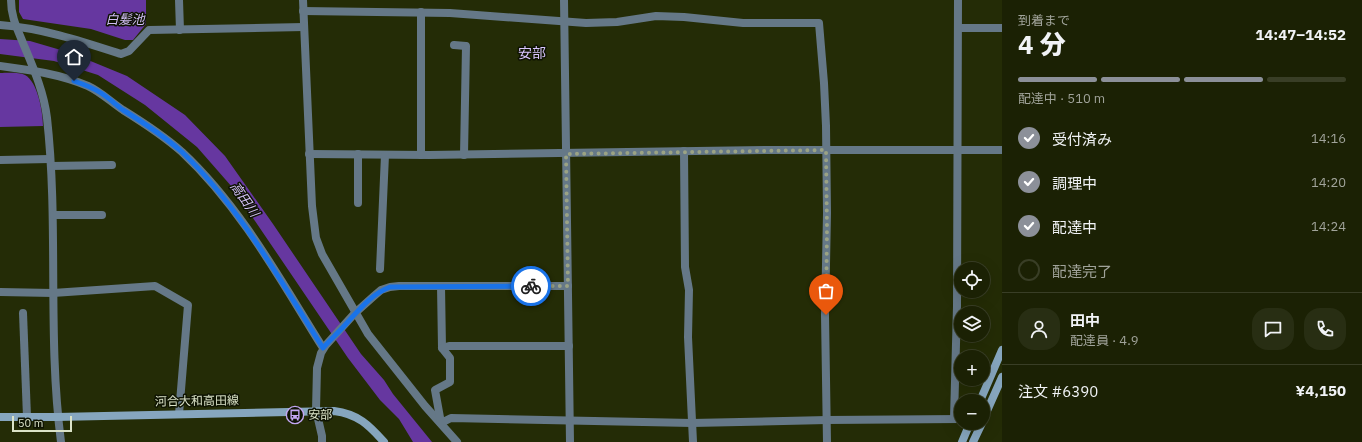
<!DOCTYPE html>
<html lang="ja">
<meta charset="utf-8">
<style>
:root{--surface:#1b2104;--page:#282e13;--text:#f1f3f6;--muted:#a0a39a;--line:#393e26;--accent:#8c9099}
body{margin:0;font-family:"IBM Plex Sans","Noto Sans JP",sans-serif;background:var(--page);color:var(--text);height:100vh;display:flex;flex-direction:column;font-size:15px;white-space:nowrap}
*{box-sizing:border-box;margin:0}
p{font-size:13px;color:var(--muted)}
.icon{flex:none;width:22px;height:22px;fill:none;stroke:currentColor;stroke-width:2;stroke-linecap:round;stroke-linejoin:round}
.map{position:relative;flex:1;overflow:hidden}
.side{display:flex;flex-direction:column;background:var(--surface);width:360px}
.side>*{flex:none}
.fabs{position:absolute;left:954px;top:262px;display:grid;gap:8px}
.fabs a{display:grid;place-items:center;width:36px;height:36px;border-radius:50%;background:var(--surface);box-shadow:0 4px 16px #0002,0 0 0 1px var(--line);font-size:20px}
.scale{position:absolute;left:12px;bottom:10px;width:60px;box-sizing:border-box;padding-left:4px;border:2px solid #dbe3c8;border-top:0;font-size:11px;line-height:14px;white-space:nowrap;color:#dbe3c8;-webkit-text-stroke:3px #0e1302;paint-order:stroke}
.pin{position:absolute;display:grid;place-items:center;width:34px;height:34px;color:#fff;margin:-41px -17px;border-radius:50% 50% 50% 0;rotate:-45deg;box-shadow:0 0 4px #0007}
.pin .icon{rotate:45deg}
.courier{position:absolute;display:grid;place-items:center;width:40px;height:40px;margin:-20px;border:3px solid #1a73e8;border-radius:50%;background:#fff;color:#222;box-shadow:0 1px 5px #0007}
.summary em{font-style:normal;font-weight:800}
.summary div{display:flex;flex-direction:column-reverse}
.summary{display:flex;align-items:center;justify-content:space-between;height:68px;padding:0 16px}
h1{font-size:26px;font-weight:800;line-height:30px}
.bar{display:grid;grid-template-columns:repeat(4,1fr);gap:6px 4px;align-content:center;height:48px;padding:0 16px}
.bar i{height:5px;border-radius:3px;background:var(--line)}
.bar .current{background:var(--accent)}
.bar p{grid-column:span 4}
.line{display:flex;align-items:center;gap:10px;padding:0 16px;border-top:1px solid var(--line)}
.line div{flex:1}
.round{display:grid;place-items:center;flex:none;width:42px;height:42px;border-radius:16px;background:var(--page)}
ol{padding:0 16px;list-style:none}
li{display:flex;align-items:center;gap:12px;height:44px}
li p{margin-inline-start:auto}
li .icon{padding:4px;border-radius:50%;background:var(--accent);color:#fff;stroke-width:4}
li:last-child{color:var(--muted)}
li i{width:22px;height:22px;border:2px solid var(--line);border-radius:50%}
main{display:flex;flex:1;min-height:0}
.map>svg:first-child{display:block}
.water{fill:#6637a0}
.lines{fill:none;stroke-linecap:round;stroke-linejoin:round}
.minor{stroke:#657887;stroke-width:8}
.secondary{stroke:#86a6be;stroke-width:8}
.done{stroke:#9ba384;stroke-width:4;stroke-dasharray:0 7.2}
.route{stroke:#1a73e8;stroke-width:5}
.labels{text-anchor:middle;stroke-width:3;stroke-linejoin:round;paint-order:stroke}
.street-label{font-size:12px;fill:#dbe3c8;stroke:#0e1302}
.poi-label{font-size:12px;fill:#dbe3c8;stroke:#0e1302;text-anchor:start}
.water-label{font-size:13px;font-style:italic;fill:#d1bef4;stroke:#0e1302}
.quarter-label{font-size:14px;fill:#dac6ff;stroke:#0e1302}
</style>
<main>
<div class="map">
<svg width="1002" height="442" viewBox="0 0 1002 442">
<rect width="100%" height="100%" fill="#242c06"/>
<g class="water">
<path d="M19,0H146V24L133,40H125L91,29L23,19L19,12Z"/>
<path d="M0,39L30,41L71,53L127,76L185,115L225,156L273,224L361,354L384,380L393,394L432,442H413L399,419L380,400L348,358L232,187L197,147L145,105L98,75L54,61L0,54Z"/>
<path d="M0,73C7,73 19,72 25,75C38,82 43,113 43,126L0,127Z"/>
</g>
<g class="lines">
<g class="minor">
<path d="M11,0C11,17 17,28 23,43C33,67 44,92 47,118C59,226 47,335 61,442"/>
<path d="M179,0L180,30"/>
<path d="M303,0L312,206L316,238L322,254L368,334L425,406L457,442"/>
<path d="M564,0L570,442"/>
<path d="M303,11L450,13L586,23L617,22L656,16L684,17L743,23H819L824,83L826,126L827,213L825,315L827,442"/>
<path d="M421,12V155"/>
<path d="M0,25C42,28 81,41 121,54L129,51L149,30L304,27"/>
<path d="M958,28H1002"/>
<path d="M454,45L466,46L464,155"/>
<path d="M0,66C30,70 60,74 88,86C101,92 111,102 123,110C144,123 164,136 182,152C241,207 281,281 323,348"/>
<path d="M684,151L685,267L689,290L688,337L693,442"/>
<path d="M309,154L429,155L764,150H1002"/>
<path d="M358,154V203"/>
<path d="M0,160L50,159"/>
<path d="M51,166L112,165"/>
<path d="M54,215H102"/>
<path d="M380,269L385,155"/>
<path d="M441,286L442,348L450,358V382L435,390L441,423L451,418L692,423L827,420L961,419"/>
<path d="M0,292L53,293L155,286L188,305L179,414"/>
<path d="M23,313L27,417"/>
<path d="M442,348L449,346H569"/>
<path d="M954,419L957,306L958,0"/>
<path d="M322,442V436L316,410L317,368L321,353L326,345L355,313L374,296L381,290L390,287L399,286H568"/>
</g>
<g class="secondary">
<path d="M980,401L1002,350"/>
<path d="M0,417H57L334,411C358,414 369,425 384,442"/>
<path d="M983,420L1002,377"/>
<path d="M962,442L970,423"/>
<path d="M973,442L982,423"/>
</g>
</g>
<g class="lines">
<path class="done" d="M531,286H568L566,154L826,150L827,229L826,315"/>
<path class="route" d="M74,81C83,84 93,88 101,93C109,98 116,105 123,110C144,123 164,136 182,152C240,207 281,282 323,348C330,340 338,333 345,325C358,311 371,294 390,287L531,286"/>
</g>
<defs>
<symbol id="bus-ring" viewBox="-11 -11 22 22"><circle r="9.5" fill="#0e1302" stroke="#c3a7f2" stroke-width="1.5"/><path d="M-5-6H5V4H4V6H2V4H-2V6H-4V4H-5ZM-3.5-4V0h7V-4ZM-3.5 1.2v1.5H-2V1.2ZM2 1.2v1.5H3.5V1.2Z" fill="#c3a7f2"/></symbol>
</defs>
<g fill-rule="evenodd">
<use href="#bus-ring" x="285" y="405" width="20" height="20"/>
</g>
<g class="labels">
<g class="street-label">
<text transform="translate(197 401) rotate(-1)" y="4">河合大和高田線</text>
</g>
<g class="poi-label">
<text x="308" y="419">安部</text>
</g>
<g class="water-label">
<text x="125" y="24">白髪池</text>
<text transform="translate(245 199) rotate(55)" y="5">高田川</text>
</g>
<g class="quarter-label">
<text x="532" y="58">安部</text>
</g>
</g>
</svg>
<div class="fabs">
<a><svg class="icon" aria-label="locate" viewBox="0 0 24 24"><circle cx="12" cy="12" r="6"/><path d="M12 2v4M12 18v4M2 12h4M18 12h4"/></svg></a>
<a><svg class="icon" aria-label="layers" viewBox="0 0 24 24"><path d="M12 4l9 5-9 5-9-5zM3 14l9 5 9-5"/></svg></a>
<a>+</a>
<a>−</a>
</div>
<div class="scale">50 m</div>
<div class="pin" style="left:826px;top:315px;background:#ea580c"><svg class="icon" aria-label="bag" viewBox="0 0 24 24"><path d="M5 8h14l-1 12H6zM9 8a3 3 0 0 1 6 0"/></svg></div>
<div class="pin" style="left:74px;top:81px;background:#1f2937"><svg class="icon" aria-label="home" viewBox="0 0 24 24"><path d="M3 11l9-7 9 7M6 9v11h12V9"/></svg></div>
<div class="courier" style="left:531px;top:286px"><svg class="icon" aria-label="bike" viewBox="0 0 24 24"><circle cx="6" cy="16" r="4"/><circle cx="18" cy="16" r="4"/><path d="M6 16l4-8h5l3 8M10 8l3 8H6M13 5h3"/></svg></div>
</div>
<section class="side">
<div class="summary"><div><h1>4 分</h1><p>到着まで</p></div><em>14:47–14:52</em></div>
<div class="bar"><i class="current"></i><i class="current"></i><i class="current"></i><i></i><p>配達中 · 510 m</p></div>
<ol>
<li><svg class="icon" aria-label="check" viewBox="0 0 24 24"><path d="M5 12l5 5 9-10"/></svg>受付済み<p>14:16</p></li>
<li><svg class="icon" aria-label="check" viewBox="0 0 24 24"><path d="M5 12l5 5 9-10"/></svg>調理中<p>14:20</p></li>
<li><svg class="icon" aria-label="check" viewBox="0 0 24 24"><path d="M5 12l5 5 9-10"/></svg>配達中<p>14:24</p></li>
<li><i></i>配達完了</li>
</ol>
<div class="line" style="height:72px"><a class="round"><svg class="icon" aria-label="person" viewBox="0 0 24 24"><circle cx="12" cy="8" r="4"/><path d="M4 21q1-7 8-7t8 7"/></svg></a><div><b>田中</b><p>配達員 · 4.9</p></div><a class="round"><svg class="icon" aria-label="chat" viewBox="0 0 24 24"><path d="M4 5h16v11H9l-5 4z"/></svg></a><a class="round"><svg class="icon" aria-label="phone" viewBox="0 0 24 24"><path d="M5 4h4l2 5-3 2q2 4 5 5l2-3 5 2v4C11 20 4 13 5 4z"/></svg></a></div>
<div class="line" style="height:52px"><div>注文 #6390</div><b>¥4,150</b></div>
</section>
</main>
